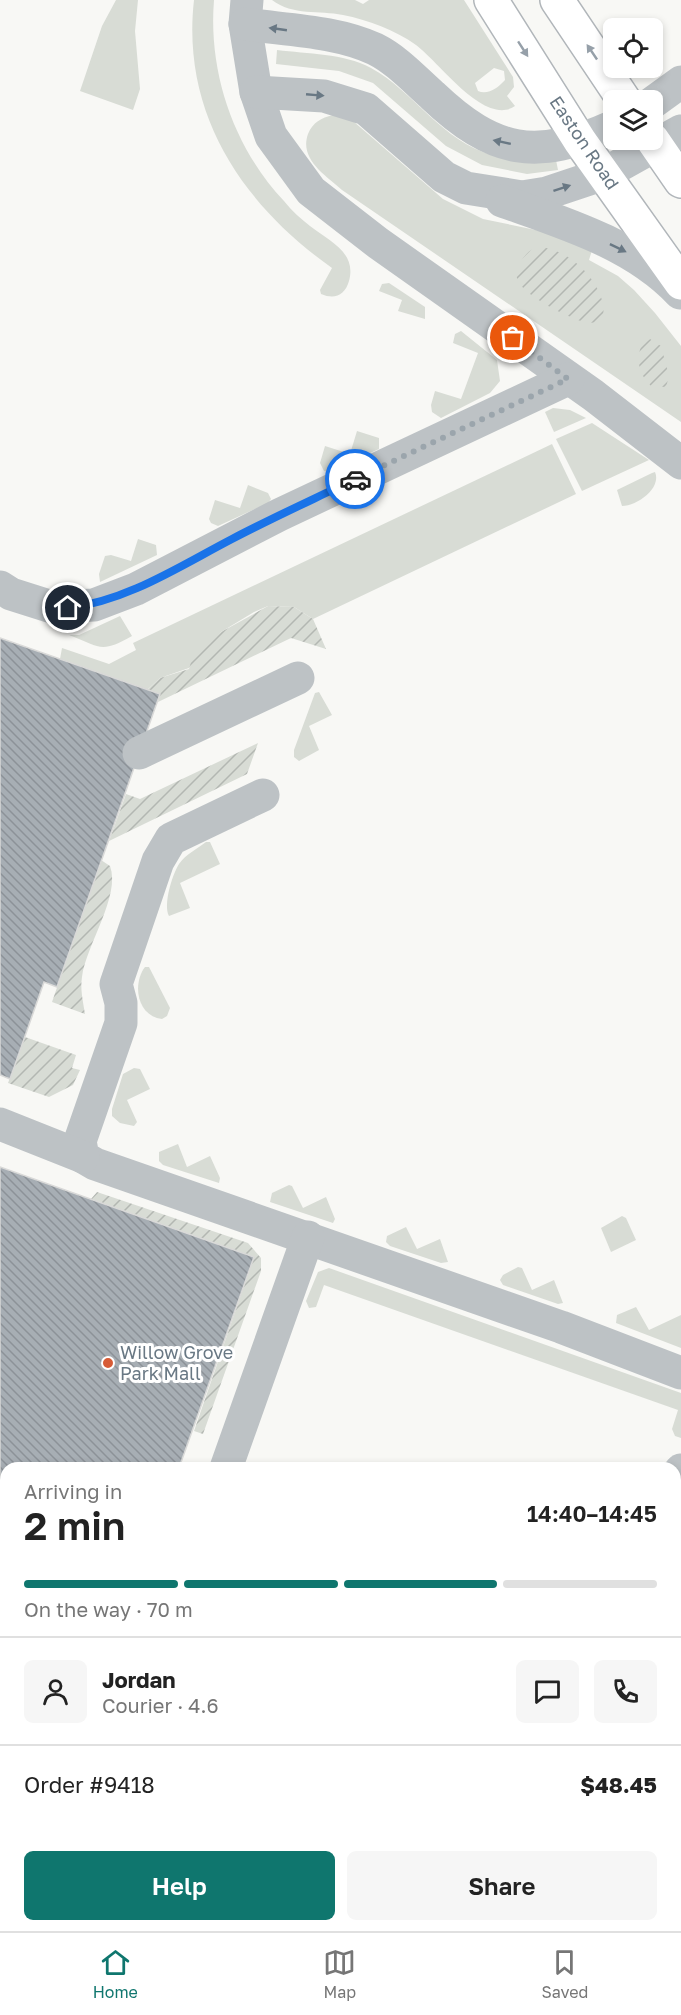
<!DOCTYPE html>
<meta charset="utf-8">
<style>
:root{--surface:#fff;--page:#f6f6f6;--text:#222;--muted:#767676;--line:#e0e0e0;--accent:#0f766e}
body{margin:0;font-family:"Golos Text",sans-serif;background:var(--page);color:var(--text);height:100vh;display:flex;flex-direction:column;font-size:22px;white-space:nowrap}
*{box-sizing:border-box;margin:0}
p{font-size:20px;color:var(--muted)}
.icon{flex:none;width:33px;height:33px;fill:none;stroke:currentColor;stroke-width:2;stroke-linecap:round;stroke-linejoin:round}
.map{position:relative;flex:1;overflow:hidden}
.panel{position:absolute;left:0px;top:1462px;width:681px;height:470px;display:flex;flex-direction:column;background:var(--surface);border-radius:18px 18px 0 0;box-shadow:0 3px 9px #0003}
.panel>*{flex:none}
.buttons{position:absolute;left:603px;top:18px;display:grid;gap:12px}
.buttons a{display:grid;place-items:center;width:60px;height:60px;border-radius:9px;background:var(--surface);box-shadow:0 3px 9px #0003;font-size:30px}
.pin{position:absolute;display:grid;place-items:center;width:51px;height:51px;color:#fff;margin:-26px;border:3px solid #fff;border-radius:50%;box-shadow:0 2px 6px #0007}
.courier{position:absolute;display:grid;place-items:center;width:60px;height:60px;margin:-30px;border:4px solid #1a73e8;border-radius:50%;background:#fff;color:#222;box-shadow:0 2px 8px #0007}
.head em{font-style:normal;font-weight:600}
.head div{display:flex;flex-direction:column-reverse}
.head{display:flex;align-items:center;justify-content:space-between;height:102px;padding:0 24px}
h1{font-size:39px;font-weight:600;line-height:45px}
.bar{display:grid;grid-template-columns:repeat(4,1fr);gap:9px 6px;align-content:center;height:72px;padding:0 24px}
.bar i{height:8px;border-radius:4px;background:var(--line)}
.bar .current{background:var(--accent)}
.bar p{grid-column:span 4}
.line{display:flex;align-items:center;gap:15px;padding:0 24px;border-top:2px solid var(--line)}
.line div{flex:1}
.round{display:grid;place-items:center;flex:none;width:63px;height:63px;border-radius:9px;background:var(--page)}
.cta{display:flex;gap:12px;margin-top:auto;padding:12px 24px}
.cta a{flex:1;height:69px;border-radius:9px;background:var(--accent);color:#fff;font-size:24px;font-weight:600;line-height:69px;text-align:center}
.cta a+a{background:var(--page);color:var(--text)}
.menu{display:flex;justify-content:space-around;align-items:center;height:84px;border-top:2px solid var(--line);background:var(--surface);font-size:16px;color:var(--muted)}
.menu a{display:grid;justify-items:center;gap:3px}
.menu .current{color:var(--accent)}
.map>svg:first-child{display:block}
.grass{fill:#d8dcd5;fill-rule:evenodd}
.garden{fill:url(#garden-furrows)}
.building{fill:url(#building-back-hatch);stroke:#d9d9d8;stroke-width:1.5}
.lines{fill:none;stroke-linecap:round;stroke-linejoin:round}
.major-casing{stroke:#b1b6ba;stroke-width:36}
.minor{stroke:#bdc2c5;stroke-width:33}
.major{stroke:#fff;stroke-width:33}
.oneway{fill:#697884}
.oneway2{fill:#96a0a9}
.done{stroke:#9ba5ac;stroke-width:6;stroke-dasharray:0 10.8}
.route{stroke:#1a73e8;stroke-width:8}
.poi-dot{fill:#d75b36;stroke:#fff;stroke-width:2}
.labels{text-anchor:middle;stroke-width:6;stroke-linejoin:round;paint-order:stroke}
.street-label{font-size:18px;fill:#697884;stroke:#fff}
.poi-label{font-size:18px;fill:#697884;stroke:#fff;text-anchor:start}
</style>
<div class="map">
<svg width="681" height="1931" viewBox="0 0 681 1931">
<defs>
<pattern id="garden-furrows" width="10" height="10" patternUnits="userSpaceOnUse" patternTransform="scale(1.5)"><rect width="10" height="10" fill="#d8dcd5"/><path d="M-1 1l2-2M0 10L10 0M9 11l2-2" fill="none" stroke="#b3b7b2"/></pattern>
<pattern id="building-back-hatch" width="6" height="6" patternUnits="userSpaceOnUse" patternTransform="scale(1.5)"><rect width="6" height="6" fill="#a7aeb4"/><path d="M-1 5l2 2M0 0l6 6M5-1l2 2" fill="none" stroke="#8c9298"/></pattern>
</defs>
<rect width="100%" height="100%" fill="#f8f8f5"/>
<g class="grass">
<path d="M116,0H138L135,31L140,89L133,110L80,91L102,26Z"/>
<path d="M194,0H214C208,73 234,148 284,201C292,211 301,219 310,226C329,241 357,252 349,281C345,295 335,300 321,294L320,290L332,268C243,205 181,114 194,0Z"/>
<path d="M272,0H355L363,4L369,0H464L513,77L514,87L507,96L515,106C485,127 439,62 416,45C395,30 368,20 343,15C319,10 293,16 272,0ZM494,68L504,71L505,80C498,88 488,95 478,91L475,83Z"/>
<path d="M277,50C308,54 343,53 371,68C415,92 442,142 493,155C512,160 536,158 556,160L558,170L527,174L482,165L446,146L373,83L339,71L276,64Z"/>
<path d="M333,115L353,121L443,199L483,219L570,237L593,247L589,260L618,276L634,290L655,313L681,346V422L342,190C325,175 299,159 308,134C313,122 321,118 333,115Z"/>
<path d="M389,283L425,307V319L398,311L402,300L379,291L382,284Z"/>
<path d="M461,331L497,360L500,381L490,393L441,418L432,412L431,405L435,391L461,399L478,353L453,343L455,334Z"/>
<path d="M553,408L570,410L586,418L554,432L545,412Z"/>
<path d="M592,423L649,460L582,491L556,439Z"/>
<path d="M357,431L379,438V449L328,472L324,471L320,463L325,446L350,454Z"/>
<path d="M552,444L576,494L313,619L294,607L268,606L254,612L221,632L189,668L160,678L147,690L60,659L62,648L109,664L136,650L133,643Z"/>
<path d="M652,473L655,472C662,488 637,506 622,506L617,490Z"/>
<path d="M248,485L268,493L271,499L268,503L218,526L211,523L209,519L215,500L240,508Z"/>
<path d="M138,539L156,545L157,555L100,582L99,574L105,556L111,555L131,561Z"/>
<path d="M120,616L132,636C100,654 101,647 69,635H79Z"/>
<path d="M319,692L332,715L309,726L319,750L299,761L294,757V750L315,693Z"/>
<path d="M206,842H210L220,864L180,883L190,908L169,916C163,905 172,875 179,864C186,854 197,849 206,842Z"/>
<path d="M145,967H149L170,1008L167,1016L162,1019C137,1016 132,984 145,967Z"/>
<path d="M134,1068L140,1069L150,1089L127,1100L137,1122L134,1126L120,1123L112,1116V1109L123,1074Z"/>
<path d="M178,1144L187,1167L210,1156L220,1178L219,1183L163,1165L159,1161V1152Z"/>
<path d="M289,1185L292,1186L303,1208L326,1197L335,1219L333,1223L270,1202L272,1193Z"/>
<path d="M622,1216L626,1218L636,1240L611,1252L601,1228Z"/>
<path d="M406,1227L417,1249L440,1239L448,1262L441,1263L390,1246L386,1242L387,1236Z"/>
<path d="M518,1267L522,1268L532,1290L554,1280L563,1303L558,1304L503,1285L500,1280L503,1275Z"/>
<path d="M329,1268L681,1393V1438L675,1436L672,1429L678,1410L324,1285L316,1307L309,1308L306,1301L318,1272Z"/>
<path d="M636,1307L649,1330L681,1315V1348L616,1323L617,1315Z"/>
<path d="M681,1513V1557L675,1563V1520Z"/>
<path d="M0,1596L6,1599V1630L0,1628Z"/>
<path d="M82,1926H268L262,1931H70Z"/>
</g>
<g class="garden">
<path d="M539,247C594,252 626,331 585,322C570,319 520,294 517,278C515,273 519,266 521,261C526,254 530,249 539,247Z"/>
<path d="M650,339L661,346L669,376L666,387L651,386C639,374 636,362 641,346Z"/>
<path d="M268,606L294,607L313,619L326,649L291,638L158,702L160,694L147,690L160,678L189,669L193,655L221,632Z"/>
<path d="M258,743L247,774L109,841L126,794L140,799Z"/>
<path d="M101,860L110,866C121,896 86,945 82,977C80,989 83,1001 85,1014L52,1002Z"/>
<path d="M25,1037L76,1055L72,1068L80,1070L73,1085L49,1097L8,1083Z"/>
<path d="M97,1192L248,1243L261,1258V1271L203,1434L194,1431L254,1257L91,1199Z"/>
</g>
<g class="building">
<path d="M0,638L160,694L57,987L44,982L10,1079L0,1075Z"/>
<path d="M0,1167L254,1257L179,1468H6V1599L0,1596Z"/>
</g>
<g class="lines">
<defs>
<g id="major">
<path d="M491,0L580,141L681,283"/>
<path d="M557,0L624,100"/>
<path d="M652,139L681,181"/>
</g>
</defs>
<use href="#major" class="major-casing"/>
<g class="minor">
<path d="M247,0L245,24L256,92L271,136L311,191L378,243L593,395L681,463"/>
<path d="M245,24C287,30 337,31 375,49C397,60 414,79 432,95C494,154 536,161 614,126"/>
<path d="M256,92L324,96L366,109L444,177L466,188L522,197L547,193L604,174L681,131"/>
<path d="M652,103L681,82"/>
<path d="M502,201C564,223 634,244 680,293"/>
<path d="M0,587L11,594L52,607L94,605L136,589L279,515L568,379"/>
<path d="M139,753L298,678"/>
<path d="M263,795L171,839L158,861L116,984L121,1003V1023L80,1141L83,1157L95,1164L561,1327L681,1373"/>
<path d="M0,1124L83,1157"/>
<path d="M226,1468L308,1237"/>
<path d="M675,1477L681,1470"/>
<path d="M675,1634L681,1627"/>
<path d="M0,1663L6,1665"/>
<path d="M675,1676L681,1685"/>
<path d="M4,1931L15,1926"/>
<path d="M361,1931L366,1926"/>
</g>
<use href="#major" class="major"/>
</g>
<defs><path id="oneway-solid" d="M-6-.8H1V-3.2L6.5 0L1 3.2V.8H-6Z" transform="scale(1.5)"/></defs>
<g class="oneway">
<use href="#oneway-solid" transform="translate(278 29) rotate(-172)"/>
<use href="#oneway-solid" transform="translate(315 95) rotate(5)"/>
<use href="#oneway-solid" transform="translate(502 142) rotate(-168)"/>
<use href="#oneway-solid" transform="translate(562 188) rotate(-18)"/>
<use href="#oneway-solid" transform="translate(618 248) rotate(26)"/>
</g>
<g class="oneway2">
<use href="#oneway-solid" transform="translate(523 49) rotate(57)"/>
<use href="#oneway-solid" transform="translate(592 52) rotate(-124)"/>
</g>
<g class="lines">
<path class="done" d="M355,479L568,379L513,338"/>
<path class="route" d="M68,608C127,601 180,566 232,539C272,518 314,499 355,479"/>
</g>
<circle class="poi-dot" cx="108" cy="1363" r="6"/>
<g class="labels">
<g class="street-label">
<text transform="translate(584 143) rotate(56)" y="6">Easton Road</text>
</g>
<g class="poi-label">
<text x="120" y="1359">Willow Grove<tspan x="120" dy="21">Park Mall</tspan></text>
</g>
</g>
</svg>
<div class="buttons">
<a><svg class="icon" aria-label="locate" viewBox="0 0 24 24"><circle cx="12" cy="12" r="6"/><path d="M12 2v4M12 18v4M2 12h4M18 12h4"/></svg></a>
<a><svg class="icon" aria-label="layers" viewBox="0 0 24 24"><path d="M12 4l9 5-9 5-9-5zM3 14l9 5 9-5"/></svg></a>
</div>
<div class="pin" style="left:513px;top:338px;background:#ea580c"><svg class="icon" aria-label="bag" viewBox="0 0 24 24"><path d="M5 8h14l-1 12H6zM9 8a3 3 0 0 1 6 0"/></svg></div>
<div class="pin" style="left:68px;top:608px;background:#1f2937"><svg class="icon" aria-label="home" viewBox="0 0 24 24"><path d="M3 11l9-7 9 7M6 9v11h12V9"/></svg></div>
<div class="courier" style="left:355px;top:479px"><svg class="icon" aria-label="car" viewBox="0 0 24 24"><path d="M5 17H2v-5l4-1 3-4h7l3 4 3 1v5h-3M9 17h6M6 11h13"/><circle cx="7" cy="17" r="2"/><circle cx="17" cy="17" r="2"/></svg></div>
<section class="panel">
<div class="head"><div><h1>2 min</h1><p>Arriving in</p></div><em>14:40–14:45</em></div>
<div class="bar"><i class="current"></i><i class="current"></i><i class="current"></i><i></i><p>On the way · 70 m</p></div>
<div class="line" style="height:108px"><a class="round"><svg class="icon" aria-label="person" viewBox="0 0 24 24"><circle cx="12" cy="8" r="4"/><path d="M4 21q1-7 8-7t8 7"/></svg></a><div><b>Jordan</b><p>Courier · 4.6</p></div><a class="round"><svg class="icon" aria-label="chat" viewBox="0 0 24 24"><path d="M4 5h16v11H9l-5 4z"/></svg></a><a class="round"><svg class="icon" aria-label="phone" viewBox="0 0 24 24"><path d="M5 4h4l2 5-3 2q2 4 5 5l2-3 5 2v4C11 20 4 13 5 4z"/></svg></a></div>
<div class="line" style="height:78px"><div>Order #9418</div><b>$48.45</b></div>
<div class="cta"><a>Help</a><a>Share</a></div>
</section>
</div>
<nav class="menu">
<a class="current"><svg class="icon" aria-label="home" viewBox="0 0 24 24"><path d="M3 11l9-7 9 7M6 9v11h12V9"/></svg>Home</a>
<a><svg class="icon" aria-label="map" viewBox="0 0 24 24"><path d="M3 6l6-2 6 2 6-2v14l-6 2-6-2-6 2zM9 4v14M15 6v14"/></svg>Map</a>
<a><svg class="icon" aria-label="saved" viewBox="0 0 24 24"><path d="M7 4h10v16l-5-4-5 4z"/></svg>Saved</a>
</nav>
